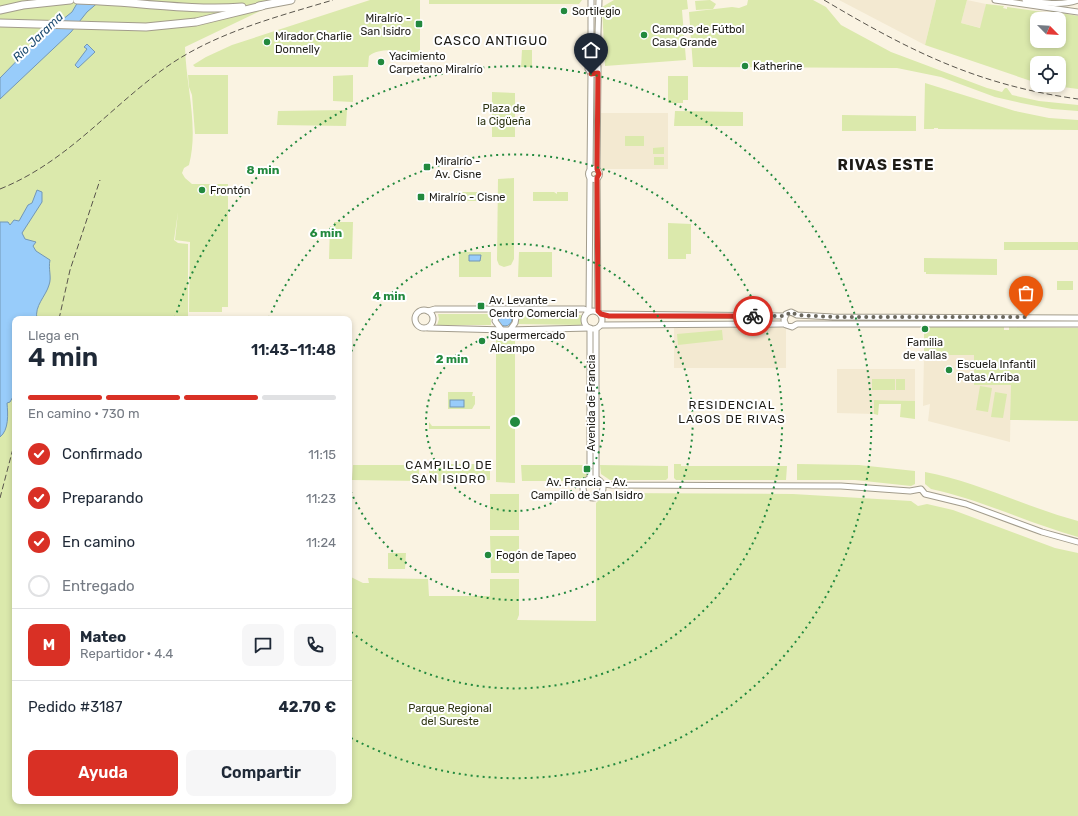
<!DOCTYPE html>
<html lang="es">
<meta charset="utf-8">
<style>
:root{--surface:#fff;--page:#f6f6f7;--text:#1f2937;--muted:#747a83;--line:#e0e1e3;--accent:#d93025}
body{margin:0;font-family:Rubik,sans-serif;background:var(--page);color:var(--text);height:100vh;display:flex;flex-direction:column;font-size:15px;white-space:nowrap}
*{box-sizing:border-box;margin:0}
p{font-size:13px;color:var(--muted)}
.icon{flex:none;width:22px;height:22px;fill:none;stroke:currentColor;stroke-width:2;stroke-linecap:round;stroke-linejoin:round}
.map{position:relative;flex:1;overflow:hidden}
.details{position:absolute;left:12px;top:316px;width:340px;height:488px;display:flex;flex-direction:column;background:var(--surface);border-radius:8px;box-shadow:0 2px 6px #0003}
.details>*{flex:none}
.needle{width:26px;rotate:114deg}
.buttons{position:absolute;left:1030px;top:12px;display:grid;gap:8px}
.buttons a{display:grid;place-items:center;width:36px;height:36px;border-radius:8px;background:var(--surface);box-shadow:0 2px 6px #0003;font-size:20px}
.pin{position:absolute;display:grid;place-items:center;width:34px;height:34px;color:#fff;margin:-41px -17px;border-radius:50% 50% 50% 0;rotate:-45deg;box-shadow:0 0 4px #0007}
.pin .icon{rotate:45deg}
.courier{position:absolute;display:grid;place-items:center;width:40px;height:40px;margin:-20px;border:3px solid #d93025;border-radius:50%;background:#fff;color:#222;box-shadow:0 1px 5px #0007}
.overview em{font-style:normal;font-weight:600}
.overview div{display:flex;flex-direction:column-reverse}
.overview{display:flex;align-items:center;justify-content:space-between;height:68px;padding:0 16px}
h1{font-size:26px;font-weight:600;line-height:30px}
.bar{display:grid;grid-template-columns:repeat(4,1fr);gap:6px 4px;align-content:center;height:48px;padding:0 16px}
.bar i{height:5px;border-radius:3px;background:var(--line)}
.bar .current{background:var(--accent)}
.bar p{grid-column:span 4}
.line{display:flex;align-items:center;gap:10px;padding:0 16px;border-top:1px solid var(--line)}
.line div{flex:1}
.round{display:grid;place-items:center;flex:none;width:42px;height:42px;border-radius:8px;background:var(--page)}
ol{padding:0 16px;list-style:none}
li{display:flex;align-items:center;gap:12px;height:44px}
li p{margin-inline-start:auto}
li .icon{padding:4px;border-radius:50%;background:var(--accent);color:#fff;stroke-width:4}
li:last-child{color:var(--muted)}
li i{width:22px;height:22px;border:2px solid var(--line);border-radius:50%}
.button{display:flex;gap:8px;margin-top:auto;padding:8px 16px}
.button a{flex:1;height:46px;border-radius:8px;background:var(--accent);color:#fff;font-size:16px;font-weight:600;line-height:46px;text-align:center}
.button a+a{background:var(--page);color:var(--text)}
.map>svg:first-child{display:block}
.built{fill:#f3e9d1}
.green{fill:#dbe9ac;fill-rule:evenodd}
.water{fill:#98ccfa;stroke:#7397b5}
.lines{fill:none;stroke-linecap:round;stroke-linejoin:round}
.minor-casing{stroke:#a29c8c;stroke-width:7}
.highway-casing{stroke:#a29c8c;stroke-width:9}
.minor{stroke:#fff;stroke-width:5}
.highway{stroke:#fff;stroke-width:7}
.rail{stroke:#5a564d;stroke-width:1;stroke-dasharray:6 3;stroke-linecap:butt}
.done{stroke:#6a675d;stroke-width:4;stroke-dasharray:0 7.2}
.route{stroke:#d93025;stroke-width:5}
.ring{fill:none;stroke:#22893e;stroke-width:2;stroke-dasharray:2 4}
.poi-dot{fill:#22893e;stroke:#fff;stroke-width:1.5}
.labels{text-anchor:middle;stroke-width:4;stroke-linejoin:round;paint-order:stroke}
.poi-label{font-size:11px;fill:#1d1b15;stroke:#fff;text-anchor:start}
.park-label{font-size:11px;fill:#2e3513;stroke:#fff}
.street-label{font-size:11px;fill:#1d1b15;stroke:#fff}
.water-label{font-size:12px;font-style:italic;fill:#1c4b70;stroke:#fff}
.neighbourhood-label{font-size:12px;letter-spacing:1px;fill:#1d1b15;stroke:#fff}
.quarter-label{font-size:13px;letter-spacing:1px;fill:#1d1b15;stroke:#fff}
.district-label{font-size:15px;font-weight:bold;letter-spacing:1px;fill:#1d1b15;stroke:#fff}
.centre{fill:#22893e;stroke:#fff;stroke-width:2}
.ring-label{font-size:12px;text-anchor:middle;font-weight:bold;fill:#22893e;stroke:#fff;stroke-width:4;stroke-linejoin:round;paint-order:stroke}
</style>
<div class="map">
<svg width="1078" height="816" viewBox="0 0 1078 816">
<rect width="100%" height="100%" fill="#faf3e2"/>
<g class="built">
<path d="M839,0H936L925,45Z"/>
<path d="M967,0L986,4L981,28L961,23Z"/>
<rect x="601" y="113" width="67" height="56"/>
<rect x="674" y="328" width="112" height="40"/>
<path d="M924,355H974V385H1011L1010,442L928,421L930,404L923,406Z"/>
<path d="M837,369H915V401L874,400V414L837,413Z"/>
</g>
<g class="green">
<path d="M0,0H283L185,47C186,86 199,127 189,165L184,168L182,173L185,178L178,207L185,178L192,184H228V307H222V312H189L190,242L175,240L178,212L174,240L178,243L188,244V319H15V801H349V576L363,583H369L368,578L428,579L429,596H490V579H519V615L517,620L596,621V503L606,493L793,494L911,501L918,506L927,504L953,510L1055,548L1078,553V816H0Z"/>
<path d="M370,0H420V58L409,60L408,52C396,50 378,48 369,56L368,67H195L193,65L206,57L232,45Z"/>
<path d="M429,0H582L579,4H429Z"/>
<path d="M614,0H687L688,9L682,10L686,60L605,66L602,7Z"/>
<path d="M710,0L716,4L713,9L696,10L695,1Z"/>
<path d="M748,0H813L826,7L841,25L891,52L987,88L1002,92L1005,88H1007L1012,95L1039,101L1078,105V111L1052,109L1021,103L995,97L941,77L897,68L693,67L689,12L732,7L739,8L747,5Z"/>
<path d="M936,0H967L961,23L980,28L986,4L1004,6L1003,8L1007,9V7L1050,13L1051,11L1078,16V89L1048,85H1059V63H1037V83L925,45ZM1037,19H1059V41H1037Z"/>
<path d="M522,50H532V67H521Z"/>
<path d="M188,75H228V134H195L192,95L189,87Z"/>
<path d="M353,75V102L333,101V76Z"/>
<path d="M668,76H688V100H683V103H668Z"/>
<path d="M925,83L1015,111L1049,118L1078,120V130L938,129V128H934V129H924Z"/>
<path d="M492,92L515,93V137H492Z"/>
<path d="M347,110L346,126L277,125L278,111Z"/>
<path d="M675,111L743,112V126H674Z"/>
<path d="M842,115L916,116V131H842Z"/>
<rect x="625" y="136" width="19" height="10"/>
<path d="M664,147V154H653V148Z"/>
<rect x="654" y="157" width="10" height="8"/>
<path d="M514,178V259L511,265L504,267L499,265L497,260L498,179Z"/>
<rect x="456" y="192" width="22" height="9"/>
<path d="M533,192H554L557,194V192H568V201H533Z"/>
<path d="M334,222H353L352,259H329L330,226H334Z"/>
<path d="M668,223L691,224V254H686V259H668Z"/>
<rect x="1004" y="242" width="74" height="8"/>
<rect x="459" y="252" width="32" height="25"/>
<path d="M519,252H552V277H518Z"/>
<path d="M924,258L997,259V275L926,274V272H924Z"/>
<rect x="1057" y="281" width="16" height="9"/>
<path d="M438,314H491V325H437L439,319Z"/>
<path d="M518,314L581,315V325L518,324L519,319Z"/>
<path d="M924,327H1004V330H1009V327L1078,328V421L1010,420L1011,385H974V355H924Z"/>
<path d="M722,330L723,340L678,345L677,334Z"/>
<path d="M496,331L515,332V483L496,482Z"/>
<rect x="872" y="379" width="23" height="11"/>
<rect x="896" y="379" width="9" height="11"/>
<path d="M980,386L992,388L988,412L976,410Z"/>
<path d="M448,392H473L472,396H475V404L472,409H448Z"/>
<path d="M995,392L1007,394L1003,418L991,417Z"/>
<path d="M874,400L915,401V419L900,417L901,404H879L878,415L874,414Z"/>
<path d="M429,422L432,426H490V429H429Z"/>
<path d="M429,464H490V480L431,481L429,479Z"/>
<path d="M674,464H681V466H787L786,480H676L674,478Z"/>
<path d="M797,464L859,465L915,471V484L911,486L855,480H797Z"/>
<path d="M353,465H419V481L352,480Z"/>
<path d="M521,465H585L588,475L581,481H522Z"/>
<path d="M600,465L668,466V478L666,480H610L601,474Z"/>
<path d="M925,472C978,482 1026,507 1078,521V537C1028,523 982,500 931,489L925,484Z"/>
<rect x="490" y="494" width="29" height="36"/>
<path d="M490,536H519V573H491Z"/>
<path d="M388,553H406L405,569H388Z"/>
</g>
<g class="water">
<path d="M79,0H101L87,12L71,32L0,99V78L38,39L72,12Z"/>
<path d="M87,44L95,52L78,68L75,65L87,49L84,47Z"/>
<path d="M37,190L42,192V202L22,233L25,239L36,242L33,246L36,251L50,260C48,269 52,277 49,285C46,296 34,306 37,319H15V393L10,402L7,403C8,414 9,430 0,437V222H8L10,225L14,220L19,221L28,205L32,203Z"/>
<path d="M469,255H481L480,261H469Z"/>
<circle cx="505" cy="319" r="7"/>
<rect x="450" y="400" width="14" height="7"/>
</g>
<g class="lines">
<defs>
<g id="minor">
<path d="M995,0L1078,12"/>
<path d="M1025,0C1042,3 1061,6 1078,0"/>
<path d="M590,65L595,64L598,66V71L595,74H591L588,69L591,62V0"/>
<path d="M597,65L599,0"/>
<circle cx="594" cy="174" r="5.5"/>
<path d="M597,169L598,73"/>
<path d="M590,170L591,74"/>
<path d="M597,178L598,311"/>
<circle cx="424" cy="319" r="9"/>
<circle cx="593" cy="320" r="9"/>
<path d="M428,311L435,309H584L589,311"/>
<path d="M589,311L590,178"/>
<path d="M601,314L785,316"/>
<path d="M1078,318L833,317L797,315L791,312L786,314L784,320L786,325L792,327L797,324H1078"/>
<path d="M601,325L785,324"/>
<path d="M428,328L506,330L590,328"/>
<path d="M501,329L495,321L497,313L501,310"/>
<path d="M510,330L515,323L516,318L510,310"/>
<path d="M596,477V329"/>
<circle cx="593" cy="488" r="10"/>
<path d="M590,478V329"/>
<path d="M603,484L612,485L841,486L910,491L921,489L925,494L966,504L1042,532L1078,542"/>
</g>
<g id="highway">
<path d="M77,0C132,1 187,11 242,7"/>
<path d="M259,6L291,0"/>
<path d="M0,10L23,5L70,0"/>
<path d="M0,23L146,27L196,22L262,6"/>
</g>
</defs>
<use href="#minor" class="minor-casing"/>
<use href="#highway" class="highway-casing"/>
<use href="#minor" class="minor"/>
<use href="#highway" class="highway"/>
<g class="rail">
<path d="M824,0C910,51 977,85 1078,99"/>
<path d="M0,189C67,162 108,109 165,68C214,33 276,17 333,0"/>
<path d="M59,319L70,270L100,180"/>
<path d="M0,498L15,441"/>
</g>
</g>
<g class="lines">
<path class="done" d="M753,316H785L791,312L797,315L833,317H1026"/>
<path class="route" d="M591,74L598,73L597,169L599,174L597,178L598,311L601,314L609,316H753"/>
</g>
<g class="ring">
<circle cx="515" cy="422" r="89"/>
<path d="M349 357A178 178 0 1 1 349 487"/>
<path d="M269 318A267 267 0 1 1 351 632"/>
<path d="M175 318A356 356 0 1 1 351 738"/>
</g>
<g class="poi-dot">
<circle cx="564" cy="11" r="4"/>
<rect x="415" y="20" width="8" height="8" rx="2"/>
<circle cx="644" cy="35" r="4"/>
<circle cx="267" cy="42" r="4"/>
<circle cx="381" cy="62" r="4"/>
<circle cx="745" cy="66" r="4"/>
<rect x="423" y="163" width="8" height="8" rx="2"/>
<circle cx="202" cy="190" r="4"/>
<rect x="417" y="193" width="8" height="8" rx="2"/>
<rect x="477" y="302" width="8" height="8" rx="2"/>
<circle cx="925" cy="329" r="4"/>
<circle cx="482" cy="341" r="4"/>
<circle cx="949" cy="370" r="4"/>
<rect x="583" y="465" width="8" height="8" rx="2"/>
<circle cx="488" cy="555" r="4"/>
</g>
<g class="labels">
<g class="poi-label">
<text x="572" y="15">Sortilegio</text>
<text x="411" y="22" text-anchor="end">Miralrío -<tspan x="411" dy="13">San Isidro</tspan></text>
<text x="652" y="33">Campos de Fútbol<tspan x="652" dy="13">Casa Grande</tspan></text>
<text x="275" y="40">Mirador Charlie<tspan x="275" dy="13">Donnelly</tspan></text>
<text x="389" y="60">Yacimiento<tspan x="389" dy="13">Carpetano Miralrío</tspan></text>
<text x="753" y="70">Katherine</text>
<text x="435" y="165">Miralrío -<tspan x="435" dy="13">Av. Cisne</tspan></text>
<text x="210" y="194">Frontón</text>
<text x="429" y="201">Miralrío - Cisne</text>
<text x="489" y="304">Av. Levante -<tspan x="489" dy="13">Centro Comercial</tspan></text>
<text x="490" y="339">Supermercado<tspan x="490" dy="13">Alcampo</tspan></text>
<text x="925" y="346" text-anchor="middle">Familia<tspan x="925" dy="13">de vallas</tspan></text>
<text x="957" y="368">Escuela Infantil<tspan x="957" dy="13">Patas Arriba</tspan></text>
<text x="587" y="486" text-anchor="middle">Av. Francia - Av.<tspan x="587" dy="13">Campillo de San Isidro</tspan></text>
<text x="496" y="559">Fogón de Tapeo</text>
</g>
<g class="park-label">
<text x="504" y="112">Plaza de<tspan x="504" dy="13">la Cigüeña</tspan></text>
<text x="450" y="712">Parque Regional<tspan x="450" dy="13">del Sureste</tspan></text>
</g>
<g class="street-label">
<text transform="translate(591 403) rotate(-90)" y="4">Avenida de Francia</text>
</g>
<g class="water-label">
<text transform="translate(38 37) rotate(-44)" y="4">Río Jarama</text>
</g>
<g class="neighbourhood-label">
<text x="732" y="409">RESIDENCIAL<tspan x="732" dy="14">LAGOS DE RIVAS</tspan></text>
<text x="449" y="469">CAMPILLO DE<tspan x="449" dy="14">SAN ISIDRO</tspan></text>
</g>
<g class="quarter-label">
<text x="491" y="45">CASCO ANTIGUO</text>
</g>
<g class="district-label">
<text x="886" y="170">RIVAS ESTE</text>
</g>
</g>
<circle cx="515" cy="422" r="6" class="centre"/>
<g class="ring-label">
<text x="263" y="174">8 min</text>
<text x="326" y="237">6 min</text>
<text x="389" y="300">4 min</text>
<text x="452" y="363">2 min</text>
</g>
</svg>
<div class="buttons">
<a><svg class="needle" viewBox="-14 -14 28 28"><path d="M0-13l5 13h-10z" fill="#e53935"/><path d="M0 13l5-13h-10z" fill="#747a83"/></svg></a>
<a><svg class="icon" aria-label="locate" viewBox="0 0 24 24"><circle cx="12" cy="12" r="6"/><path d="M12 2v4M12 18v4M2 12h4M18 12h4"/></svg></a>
</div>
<div class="pin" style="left:1026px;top:317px;background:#ea580c"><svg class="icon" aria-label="bag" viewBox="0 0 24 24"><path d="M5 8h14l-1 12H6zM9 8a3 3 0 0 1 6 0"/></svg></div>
<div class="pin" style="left:591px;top:74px;background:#1f2937"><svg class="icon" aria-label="home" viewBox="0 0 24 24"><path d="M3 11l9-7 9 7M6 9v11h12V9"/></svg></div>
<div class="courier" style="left:753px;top:316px"><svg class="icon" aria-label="bike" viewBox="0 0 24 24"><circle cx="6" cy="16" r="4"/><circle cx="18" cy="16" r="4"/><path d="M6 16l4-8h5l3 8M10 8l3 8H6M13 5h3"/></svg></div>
<section class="details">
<div class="overview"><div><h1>4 min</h1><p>Llega en</p></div><em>11:43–11:48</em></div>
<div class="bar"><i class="current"></i><i class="current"></i><i class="current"></i><i></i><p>En camino · 730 m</p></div>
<ol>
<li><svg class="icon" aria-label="check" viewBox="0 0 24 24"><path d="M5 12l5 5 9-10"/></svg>Confirmado<p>11:15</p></li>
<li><svg class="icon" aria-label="check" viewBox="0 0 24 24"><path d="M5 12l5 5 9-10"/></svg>Preparando<p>11:23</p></li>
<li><svg class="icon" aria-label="check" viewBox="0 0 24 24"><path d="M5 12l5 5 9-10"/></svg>En camino<p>11:24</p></li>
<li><i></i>Entregado</li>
</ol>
<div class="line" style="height:72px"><b class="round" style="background:var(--accent);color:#fff">M</b><div><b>Mateo</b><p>Repartidor · 4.4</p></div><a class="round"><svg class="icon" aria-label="chat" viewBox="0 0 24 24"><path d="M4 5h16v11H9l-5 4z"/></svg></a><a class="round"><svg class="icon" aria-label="phone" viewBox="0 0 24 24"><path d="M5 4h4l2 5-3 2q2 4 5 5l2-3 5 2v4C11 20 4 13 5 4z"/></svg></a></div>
<div class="line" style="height:52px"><div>Pedido #3187</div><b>42.70 €</b></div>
<div class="button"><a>Ayuda</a><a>Compartir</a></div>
</section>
</div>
